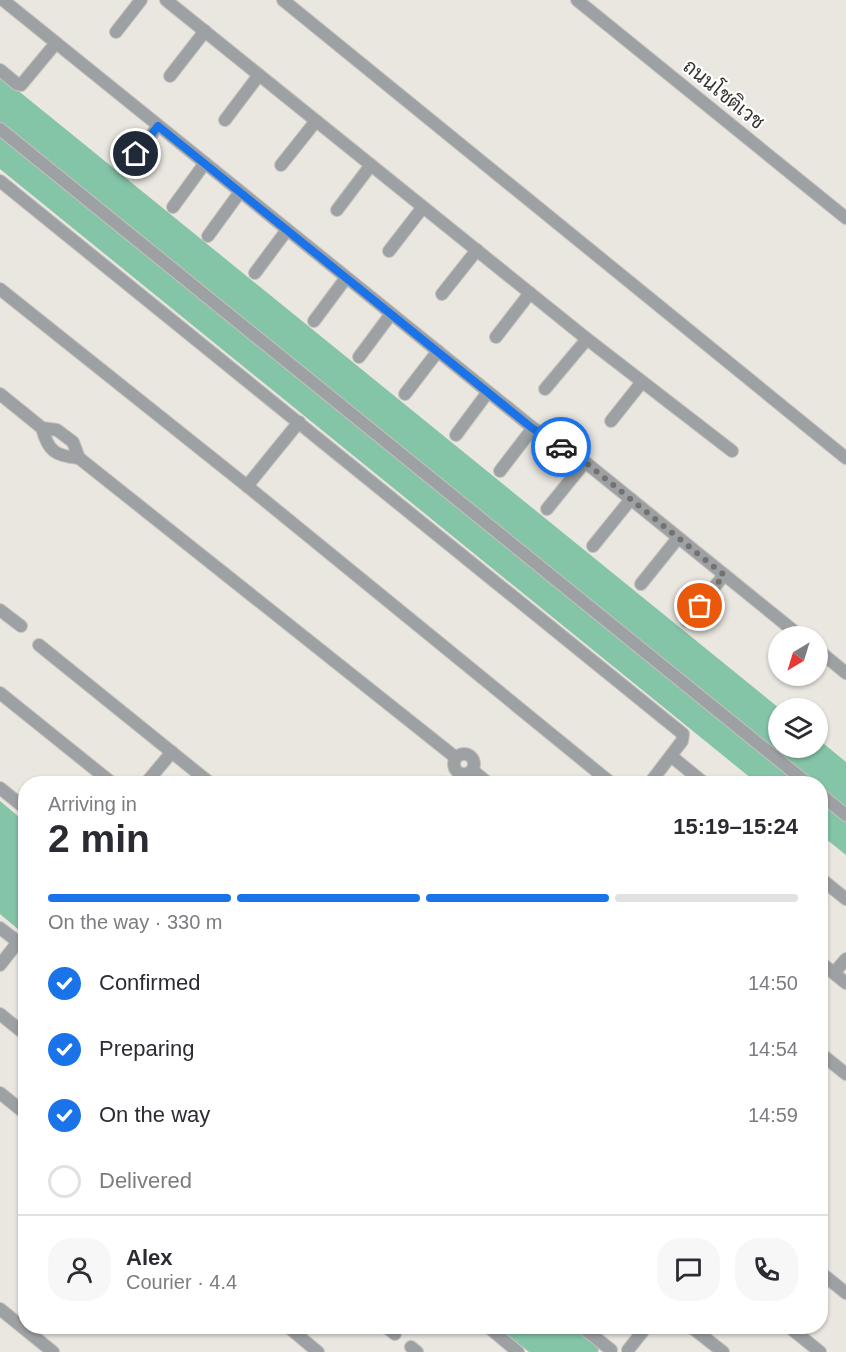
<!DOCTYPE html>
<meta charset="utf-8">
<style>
:root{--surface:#fff;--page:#f7f7f7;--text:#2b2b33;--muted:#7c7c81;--line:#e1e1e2;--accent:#1a73e8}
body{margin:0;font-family:Helvetica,Sarabun,sans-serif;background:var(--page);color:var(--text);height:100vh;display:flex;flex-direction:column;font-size:22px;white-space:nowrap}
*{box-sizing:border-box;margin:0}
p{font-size:20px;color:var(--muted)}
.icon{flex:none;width:33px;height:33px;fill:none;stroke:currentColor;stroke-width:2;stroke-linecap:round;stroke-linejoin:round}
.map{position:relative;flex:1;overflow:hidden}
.panel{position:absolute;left:18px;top:776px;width:810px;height:558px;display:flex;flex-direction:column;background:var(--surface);border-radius:24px;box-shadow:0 2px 4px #0004}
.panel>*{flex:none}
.needle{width:39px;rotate:218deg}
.fabs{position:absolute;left:768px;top:626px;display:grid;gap:12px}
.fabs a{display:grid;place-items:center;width:60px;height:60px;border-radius:50%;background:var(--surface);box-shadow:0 2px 4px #0004;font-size:30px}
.pin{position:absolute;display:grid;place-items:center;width:51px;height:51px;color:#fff;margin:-26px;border:3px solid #fff;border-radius:50%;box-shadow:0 2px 6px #0007}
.courier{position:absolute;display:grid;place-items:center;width:60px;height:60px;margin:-30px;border:4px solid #1a73e8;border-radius:50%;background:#fff;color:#222;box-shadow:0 2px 8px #0007}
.head em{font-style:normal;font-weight:700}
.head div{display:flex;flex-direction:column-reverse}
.head{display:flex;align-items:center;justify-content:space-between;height:102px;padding:0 30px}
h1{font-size:39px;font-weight:700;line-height:45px}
.bar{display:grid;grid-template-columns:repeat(4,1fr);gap:9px 6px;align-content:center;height:72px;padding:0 30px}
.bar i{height:8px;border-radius:4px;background:var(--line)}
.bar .active{background:var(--accent)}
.bar p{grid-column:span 4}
.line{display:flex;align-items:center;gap:15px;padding:0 30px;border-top:2px solid var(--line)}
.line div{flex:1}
.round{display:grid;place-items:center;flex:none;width:63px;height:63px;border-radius:24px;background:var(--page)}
ol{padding:0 30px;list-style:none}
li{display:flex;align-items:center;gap:18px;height:66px}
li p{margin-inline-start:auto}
li .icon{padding:6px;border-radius:50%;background:var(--accent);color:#fff;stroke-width:4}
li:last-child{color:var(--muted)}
li i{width:33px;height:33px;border:3px solid var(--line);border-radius:50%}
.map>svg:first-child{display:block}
.green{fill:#84c4a7}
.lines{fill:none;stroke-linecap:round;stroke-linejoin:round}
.minor-casing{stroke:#c6c2bd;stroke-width:14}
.minor{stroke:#9ea1a3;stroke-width:12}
.done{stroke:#74726e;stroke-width:6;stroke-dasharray:0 10.8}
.route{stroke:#1a73e8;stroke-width:8}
.labels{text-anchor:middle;stroke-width:4.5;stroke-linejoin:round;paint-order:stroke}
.street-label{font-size:20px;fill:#343330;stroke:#fff}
</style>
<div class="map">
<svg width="846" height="1352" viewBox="0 0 846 1352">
<rect width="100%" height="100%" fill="#eae6e0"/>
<g class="green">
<path d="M0,76L779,708L778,747H818V739L846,762V855L821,835L820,783H757L0,169Z"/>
<path d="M0,801L25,822V935L0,914Z"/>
<path d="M497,1326H572L599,1347L598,1352H529Z"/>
</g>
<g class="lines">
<defs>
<g id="minor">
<path d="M3,0L533,428L585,462L800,636"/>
<path d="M166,0L587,339L732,451"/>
<path d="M283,0L846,458"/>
<path d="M577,0L846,218"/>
<path d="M116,32L141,0"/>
<path d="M0,70L17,84L21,85L56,43"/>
<path d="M170,76L205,31"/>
<path d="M225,120L259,75"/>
<path d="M0,129L807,783"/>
<path d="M281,165L316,121"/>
<path d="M126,169L158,126"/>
<path d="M0,181L683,734L682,741L650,783"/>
<path d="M173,207L205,163"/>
<path d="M337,210L371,165"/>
<path d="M208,236L240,192"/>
<path d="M389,251L423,207"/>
<path d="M255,273L287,230"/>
<path d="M0,289L247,486L611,783"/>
<path d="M442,294L477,250"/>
<path d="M314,321L346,278"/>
<path d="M496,337L530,293"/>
<path d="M359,357L391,314"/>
<path d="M545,389L587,339"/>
<path d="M0,394L42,428L57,430L73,442L79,458L455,757"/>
<path d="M405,394L438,351"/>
<path d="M611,421L642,382"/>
<path d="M42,428C48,451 55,456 79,458"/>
<path d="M456,435L488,392"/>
<path d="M500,471L533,428"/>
<path d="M247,486L299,422"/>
<path d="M547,509L585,462"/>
<path d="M593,546L631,499"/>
<path d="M641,584L678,538"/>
<path d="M0,610L21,626"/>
<path d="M687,621L724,575"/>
<path d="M39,645L210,783"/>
<path d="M818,650L846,673"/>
<path d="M0,693L112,783"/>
<circle cx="464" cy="764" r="10"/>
<path d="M671,756L704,783"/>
<path d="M472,770L488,783"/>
<path d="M146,783L172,752"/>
<path d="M0,788L26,809"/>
<path d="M820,794L846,815"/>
<path d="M820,878L846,899"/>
<path d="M0,928L26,948"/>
<path d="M820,962L846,983"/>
<path d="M0,965L18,942"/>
<path d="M834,973L846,959"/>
<path d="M0,1014L26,1035"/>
<path d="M820,1053L846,1074"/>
<path d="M0,1093L26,1114"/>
<path d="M820,1272L846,1293"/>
<path d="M0,1309L53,1352"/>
<path d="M287,1326L318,1352"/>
<path d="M385,1326L395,1334"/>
<path d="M487,1326L518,1352"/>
<path d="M581,1326L611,1350"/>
<path d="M690,1326L723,1352"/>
<path d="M788,1326L820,1352"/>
<path d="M411,1347L417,1352"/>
<path d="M628,1350L647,1326"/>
</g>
</defs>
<use href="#minor" class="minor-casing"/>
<use href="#minor" class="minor"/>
</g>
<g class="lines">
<path class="done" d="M561,447L585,462L724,575L700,606"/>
<path class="route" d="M136,154L158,126L532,428L561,447"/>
</g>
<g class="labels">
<g class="street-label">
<text transform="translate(724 94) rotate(39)" y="7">ถนนโชติเวช</text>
</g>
</g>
</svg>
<div class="fabs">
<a><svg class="needle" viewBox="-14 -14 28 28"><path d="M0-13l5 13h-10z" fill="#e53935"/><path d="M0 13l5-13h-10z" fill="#7c7c81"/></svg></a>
<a><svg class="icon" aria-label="layers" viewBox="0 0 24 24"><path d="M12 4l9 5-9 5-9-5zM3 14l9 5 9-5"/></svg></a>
</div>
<div class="pin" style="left:700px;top:606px;background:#ea580c"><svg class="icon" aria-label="bag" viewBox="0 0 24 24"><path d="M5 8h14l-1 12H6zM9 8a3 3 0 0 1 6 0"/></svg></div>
<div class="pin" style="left:136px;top:154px;background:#1f2937"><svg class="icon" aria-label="home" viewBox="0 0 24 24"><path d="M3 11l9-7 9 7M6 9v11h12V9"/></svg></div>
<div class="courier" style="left:561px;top:447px"><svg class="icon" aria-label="car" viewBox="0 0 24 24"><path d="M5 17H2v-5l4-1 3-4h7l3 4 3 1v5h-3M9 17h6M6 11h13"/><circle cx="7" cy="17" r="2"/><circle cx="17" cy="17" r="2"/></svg></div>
<section class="panel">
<div class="head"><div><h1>2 min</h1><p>Arriving in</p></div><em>15:19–15:24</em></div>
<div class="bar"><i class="active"></i><i class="active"></i><i class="active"></i><i></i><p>On the way · 330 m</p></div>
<ol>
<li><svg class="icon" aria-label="check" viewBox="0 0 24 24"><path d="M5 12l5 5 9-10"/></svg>Confirmed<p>14:50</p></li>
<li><svg class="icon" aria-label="check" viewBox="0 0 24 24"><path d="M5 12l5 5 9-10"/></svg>Preparing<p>14:54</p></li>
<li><svg class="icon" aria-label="check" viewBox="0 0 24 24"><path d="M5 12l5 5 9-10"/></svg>On the way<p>14:59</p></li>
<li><i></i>Delivered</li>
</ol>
<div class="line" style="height:108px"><a class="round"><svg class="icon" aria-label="person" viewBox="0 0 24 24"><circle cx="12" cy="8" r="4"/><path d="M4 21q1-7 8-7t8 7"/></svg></a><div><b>Alex</b><p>Courier · 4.4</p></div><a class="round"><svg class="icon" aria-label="chat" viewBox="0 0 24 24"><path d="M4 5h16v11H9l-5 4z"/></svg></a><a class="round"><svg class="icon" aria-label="phone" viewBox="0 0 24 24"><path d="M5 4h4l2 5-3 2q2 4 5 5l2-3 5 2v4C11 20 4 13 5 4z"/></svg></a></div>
</section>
</div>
